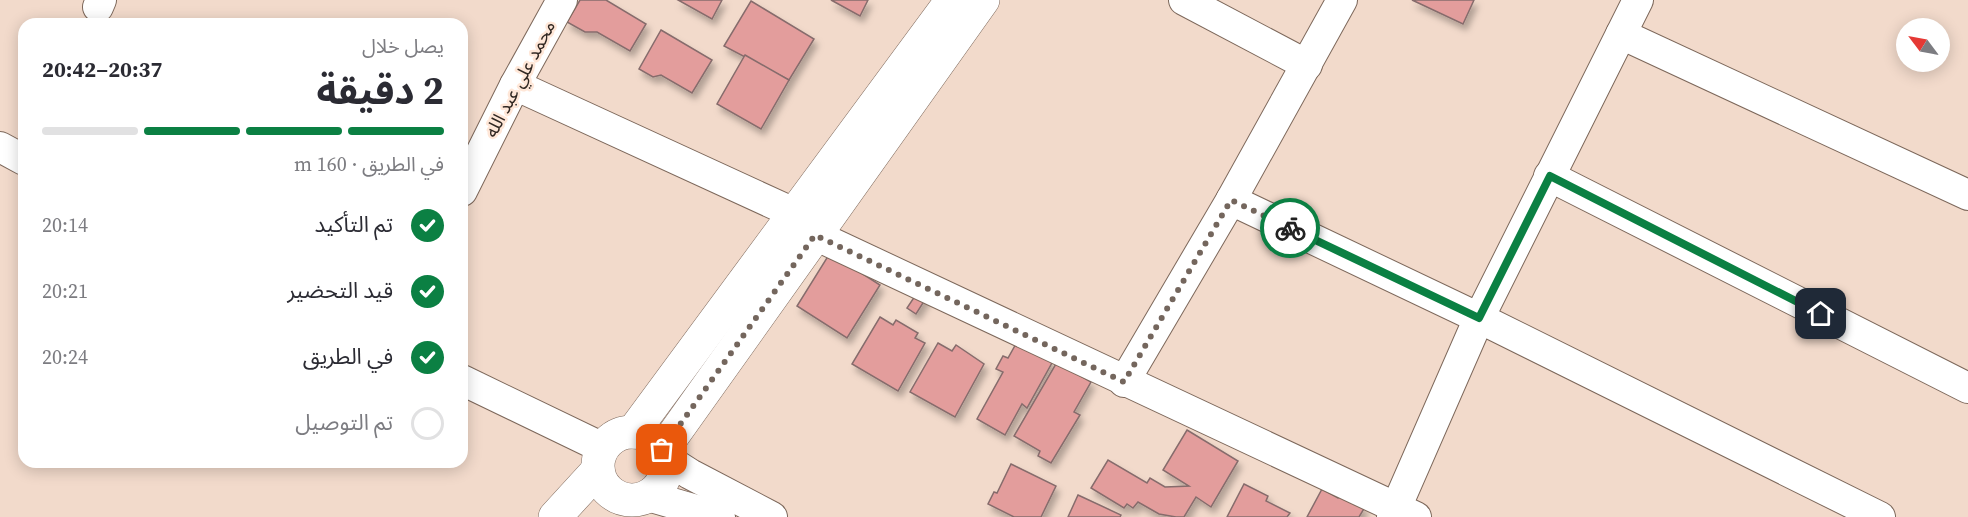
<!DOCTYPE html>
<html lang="ar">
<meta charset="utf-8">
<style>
:root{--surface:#fff;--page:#f2f2f3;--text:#2b2b33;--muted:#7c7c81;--line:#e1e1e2;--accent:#0b8043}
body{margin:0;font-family:"Source Serif 4","Noto Sans Arabic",serif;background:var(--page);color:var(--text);direction:rtl;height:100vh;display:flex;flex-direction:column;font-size:22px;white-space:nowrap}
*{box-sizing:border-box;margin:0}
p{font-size:20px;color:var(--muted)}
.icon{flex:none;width:33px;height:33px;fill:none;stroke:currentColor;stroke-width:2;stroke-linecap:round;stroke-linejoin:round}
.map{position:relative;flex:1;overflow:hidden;direction:ltr}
.side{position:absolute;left:18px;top:18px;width:450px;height:450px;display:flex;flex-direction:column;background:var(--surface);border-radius:18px;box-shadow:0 3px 15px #0003;direction:rtl}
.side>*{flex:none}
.needle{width:39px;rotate:302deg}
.buttons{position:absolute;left:1896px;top:18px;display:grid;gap:12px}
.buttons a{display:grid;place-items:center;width:54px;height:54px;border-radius:50%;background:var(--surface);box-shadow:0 3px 15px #0003;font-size:30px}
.pin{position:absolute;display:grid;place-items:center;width:51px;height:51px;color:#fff;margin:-26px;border-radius:12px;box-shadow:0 3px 9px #0006}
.courier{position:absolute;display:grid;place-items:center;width:60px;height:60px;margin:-30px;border:4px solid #0b8043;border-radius:50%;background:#fff;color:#222;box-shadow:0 2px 8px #0007}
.overview em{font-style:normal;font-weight:700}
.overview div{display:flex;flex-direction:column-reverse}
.overview{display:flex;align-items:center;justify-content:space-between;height:102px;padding:0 24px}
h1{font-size:39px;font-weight:700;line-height:45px}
.bar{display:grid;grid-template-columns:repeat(4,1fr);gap:9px 6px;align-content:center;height:72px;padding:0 24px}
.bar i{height:8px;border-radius:4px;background:var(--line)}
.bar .active{background:var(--accent)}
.bar p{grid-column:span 4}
ol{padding:0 24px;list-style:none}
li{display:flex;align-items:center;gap:18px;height:66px}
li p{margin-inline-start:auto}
li .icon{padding:6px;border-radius:50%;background:var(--accent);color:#fff;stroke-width:4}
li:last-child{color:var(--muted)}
li i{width:33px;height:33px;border:3px solid var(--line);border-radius:50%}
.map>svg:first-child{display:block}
.building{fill:#e39d9c;stroke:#866c6c;stroke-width:1.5;filter:url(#shadow)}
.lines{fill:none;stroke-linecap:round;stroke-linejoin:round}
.minor-casing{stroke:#7d685b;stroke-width:32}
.tertiary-casing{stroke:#7d685b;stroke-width:34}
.minor{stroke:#fff;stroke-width:30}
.tertiary{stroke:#fff;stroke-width:33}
.done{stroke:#74665d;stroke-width:6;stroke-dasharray:0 10.8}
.route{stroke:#0b8043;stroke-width:8}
.labels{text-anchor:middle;stroke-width:5;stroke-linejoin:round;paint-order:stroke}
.street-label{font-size:18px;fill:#302722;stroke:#ffe7d8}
</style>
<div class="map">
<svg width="1968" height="517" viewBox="0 0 1968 517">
<defs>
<filter id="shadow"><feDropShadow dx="3.5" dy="6" stdDeviation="3" flood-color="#0004"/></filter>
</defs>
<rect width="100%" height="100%" fill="#f2dacb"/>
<g class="building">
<path d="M580,0H606L646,24L630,51L597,32H585L567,22Z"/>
<path d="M678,0H722L712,19Z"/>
<path d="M831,0H868L860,16Z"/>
<path d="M1412,0H1474L1463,24Z"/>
<path d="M751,1L814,39L789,80L724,46Z"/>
<path d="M661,30L712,60L692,93L661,75L653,77L639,69Z"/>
<path d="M745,55L789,80L761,129L717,104Z"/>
<path d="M830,253L880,285L847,338L797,306Z"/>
<path d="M919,290L928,295L916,314L907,308Z"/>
<path d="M880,317L893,325L896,320L918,333L915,338L925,343L898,391L852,364Z"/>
<path d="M1017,342L1053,361L1027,408L1022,404L1005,435L977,419L1003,372L996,369L1003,356L1008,358Z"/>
<path d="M938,343L952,351L956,345L984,364L955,417L910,392Z"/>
<path d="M1057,362L1091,382L1074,412L1080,415L1051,463L1038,456L1040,451L1014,436Z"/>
<path d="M1187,430L1238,461L1211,507L1196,497L1184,517H1176L1159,514L1138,502L1133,508L1127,504L1124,508L1091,488L1108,460L1147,483L1150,478L1165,487L1189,486L1163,470Z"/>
<path d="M1011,464L1056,486L1041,517H1014L988,504L994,492L997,493Z"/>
<path d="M1244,484L1268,496L1266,501L1290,513L1287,517H1227Z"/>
<path d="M1322,489L1338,498L1340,494L1365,507L1359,517H1307Z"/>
<path d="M1078,495L1121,515L1120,517H1068Z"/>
</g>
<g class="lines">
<defs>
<g id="minor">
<path d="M1184,0L1307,65"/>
<path d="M98,7L101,0"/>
<path d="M1621,34L1968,195"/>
<path d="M515,85L796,214"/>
<path d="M0,147L24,160"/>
<path d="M1549,176L1968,388"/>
<path d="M462,191L515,85L562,0"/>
<path d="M1231,200L1479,318L1880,517"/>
<path d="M815,235L1416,517"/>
<path d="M462,380L603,448"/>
<path d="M1124,382L1231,200L1342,0"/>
<path d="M665,458L690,474L772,517"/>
<path d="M648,496L720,517"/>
<path d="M1392,517L1479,318L1638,0"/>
</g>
<g id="tertiary">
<path d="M633,432L952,0"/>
<circle cx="632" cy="466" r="34"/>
<path d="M662,451L983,0"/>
<path d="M555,517L598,470"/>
</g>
</defs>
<use href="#minor" class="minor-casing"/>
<use href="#tertiary" class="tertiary-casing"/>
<use href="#minor" class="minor"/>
<use href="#tertiary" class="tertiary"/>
</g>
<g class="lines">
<path class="done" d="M662,450L815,235L1124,382L1231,200L1290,228"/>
<path class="route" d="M1290,228L1479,318L1550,176L1821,314"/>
</g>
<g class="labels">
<g class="street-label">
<text transform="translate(520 79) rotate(-62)" y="6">محمد علي عبد الله</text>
</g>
</g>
</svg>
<div class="buttons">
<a><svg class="needle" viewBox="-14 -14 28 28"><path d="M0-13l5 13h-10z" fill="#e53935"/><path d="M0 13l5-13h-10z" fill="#7c7c81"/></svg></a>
</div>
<div class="pin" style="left:662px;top:450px;background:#ea580c"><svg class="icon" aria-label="bag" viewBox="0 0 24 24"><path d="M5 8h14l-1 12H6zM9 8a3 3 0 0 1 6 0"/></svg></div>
<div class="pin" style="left:1821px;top:314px;background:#1f2937"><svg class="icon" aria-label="home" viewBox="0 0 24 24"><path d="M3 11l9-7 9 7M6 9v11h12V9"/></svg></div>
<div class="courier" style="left:1290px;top:228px"><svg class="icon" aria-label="bike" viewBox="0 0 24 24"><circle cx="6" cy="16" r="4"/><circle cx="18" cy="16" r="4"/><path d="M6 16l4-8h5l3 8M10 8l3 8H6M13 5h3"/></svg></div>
<section class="side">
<div class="overview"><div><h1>2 دقيقة</h1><p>يصل خلال</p></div><em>20:37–20:42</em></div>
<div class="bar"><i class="active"></i><i class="active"></i><i class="active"></i><i></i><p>في الطريق · 160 m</p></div>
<ol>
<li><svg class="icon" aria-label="check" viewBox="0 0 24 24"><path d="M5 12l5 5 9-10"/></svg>تم التأكيد<p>20:14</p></li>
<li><svg class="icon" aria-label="check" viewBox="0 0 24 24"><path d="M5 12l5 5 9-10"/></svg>قيد التحضير<p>20:21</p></li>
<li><svg class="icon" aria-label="check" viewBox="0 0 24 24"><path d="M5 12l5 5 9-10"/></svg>في الطريق<p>20:24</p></li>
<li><i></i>تم التوصيل</li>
</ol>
</section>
</div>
